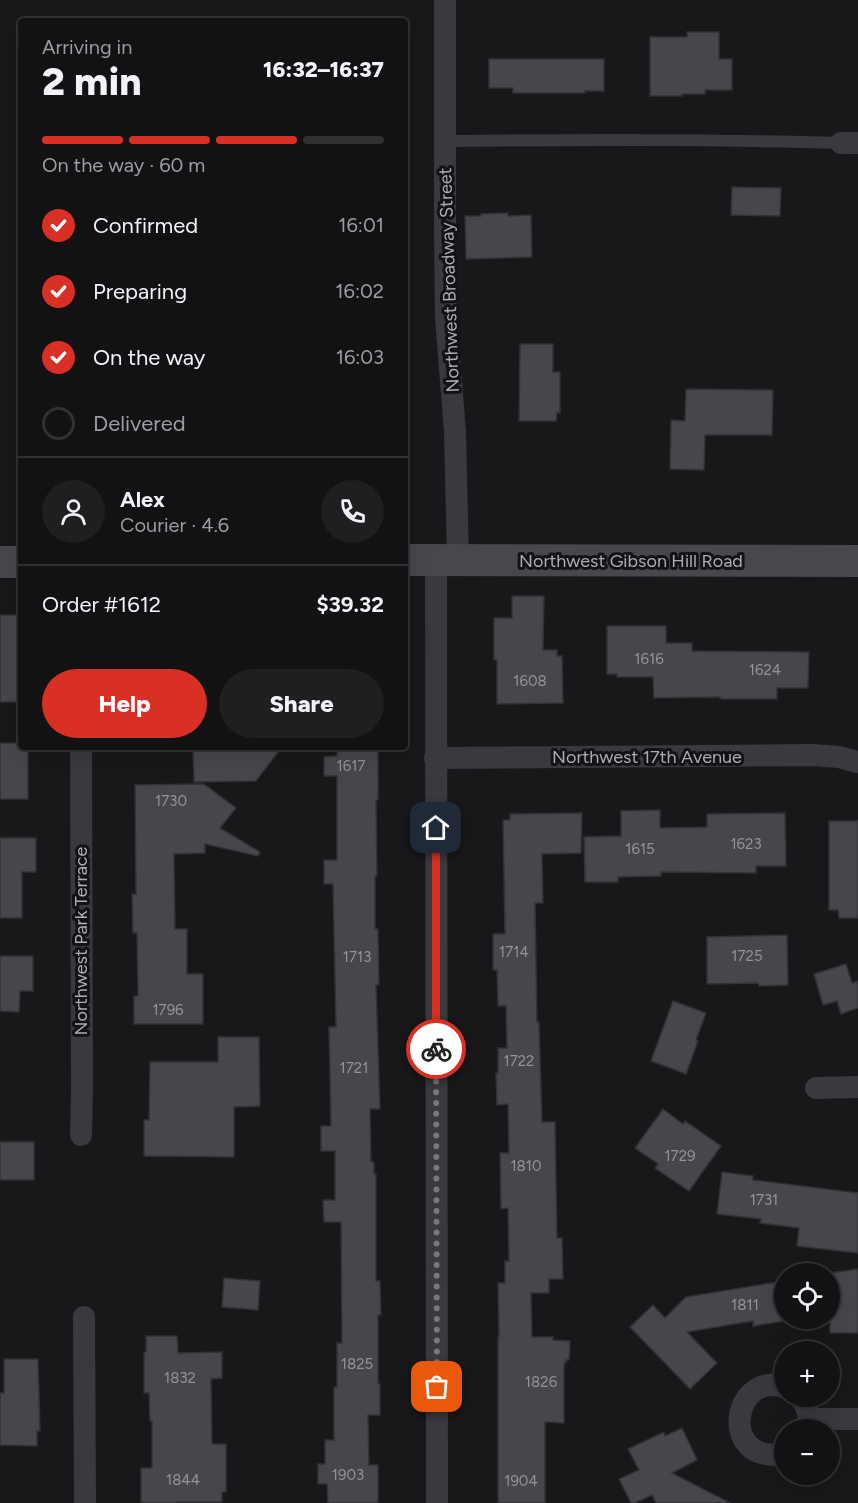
<!DOCTYPE html>
<meta charset="utf-8">
<style>
:root{--surface:#121113;--page:#1f1f21;--text:#f1f3f6;--muted:#9c9da0;--line:#313133;--accent:#d93025}
body{margin:0;font-family:Figtree,sans-serif;background:var(--page);color:var(--text);height:100vh;display:flex;flex-direction:column;font-size:22px;white-space:nowrap}
*{box-sizing:border-box;margin:0}
p{font-size:20px;color:var(--muted)}
.icon{flex:none;width:33px;height:33px;fill:none;stroke:currentColor;stroke-width:2;stroke-linecap:round;stroke-linejoin:round}
.map{position:relative;flex:1;overflow:hidden}
.drawer{position:absolute;left:18px;top:18px;width:390px;height:732px;display:flex;flex-direction:column;background:var(--surface);border-radius:6px;box-shadow:0 6px 24px #0002,0 0 0 2px var(--line)}
.drawer>*{flex:none}
.fabs{position:absolute;left:774px;top:1263px;display:grid;gap:12px}
.fabs a{display:grid;place-items:center;width:66px;height:66px;border-radius:50%;background:var(--surface);box-shadow:0 6px 24px #0002,0 0 0 2px var(--line);font-size:30px}
.pin{position:absolute;display:grid;place-items:center;width:51px;height:51px;color:#fff;margin:-26px;border-radius:12px;box-shadow:0 3px 9px #0006}
.courier{position:absolute;display:grid;place-items:center;width:60px;height:60px;margin:-30px;border:4px solid #d93025;border-radius:50%;background:#fff;color:#222;box-shadow:0 2px 8px #0007}
.headline em{font-style:normal;font-weight:800}
.headline div{display:flex;flex-direction:column-reverse}
.headline{display:flex;align-items:center;justify-content:space-between;height:102px;padding:0 24px}
h1{font-size:39px;font-weight:800;line-height:45px}
.bar{display:grid;grid-template-columns:repeat(4,1fr);gap:9px 6px;align-content:center;height:72px;padding:0 24px}
.bar i{height:8px;border-radius:4px;background:var(--line)}
.bar .selected{background:var(--accent)}
.bar p{grid-column:span 4}
.line{display:flex;align-items:center;gap:15px;padding:0 24px;border-top:2px solid var(--line)}
.line div{flex:1}
.round{display:grid;place-items:center;flex:none;width:63px;height:63px;border-radius:32px;background:var(--page)}
ol{padding:0 24px;list-style:none}
li{display:flex;align-items:center;gap:18px;height:66px}
li p{margin-inline-start:auto}
li .icon{padding:6px;border-radius:50%;background:var(--accent);color:#fff;stroke-width:4}
li:last-child{color:var(--muted)}
li i{width:33px;height:33px;border:3px solid var(--line);border-radius:50%}
.button{display:flex;gap:12px;margin-top:auto;padding:12px 24px}
.button a{flex:1;height:69px;border-radius:36px;background:var(--accent);color:#fff;font-size:24px;font-weight:800;line-height:69px;text-align:center}
.button a+a{background:var(--page);color:var(--text)}
.map>svg:first-child{display:block}
.building{fill:#47474b;stroke:#323235;stroke-width:1.5}
.lines{fill:none;stroke-linecap:round;stroke-linejoin:round}
.lane{stroke:#39393e;stroke-width:12}
.street{stroke:#39393e;stroke-width:22}
.secondary{stroke:#47474d;stroke-width:32}
.done{stroke:#787880;stroke-width:6;stroke-dasharray:0 10.8}
.route{stroke:#d93025;stroke-width:8}
.labels{text-anchor:middle;stroke-width:6;stroke-linejoin:round;paint-order:stroke}
.number-label{font-size:15px;fill:#92939c}
.street-label{font-size:18px;fill:#abacb7;stroke:#131214}
</style>
<div class="map">
<svg width="858" height="1503" viewBox="0 0 858 1503">
<rect width="100%" height="100%" fill="#181719"/>
<g class="building">
<path d="M687,32H719V59H732V90H705V94H682V96H650V37H687Z"/>
<path d="M489,59H604V91H585V93H513V88H489Z"/>
<path d="M732,187L781,188L780,216L731,215Z"/>
<path d="M508,213V216L531,215L532,257L466,259L465,216H481V214Z"/>
<path d="M520,344H553V372H560V413L557,412L556,421H519Z"/>
<path d="M686,389L773,390L772,435H705L704,470L670,469L671,420L685,421Z"/>
<path d="M512,596H544L543,650H557V656H562L563,703L497,704V660H494V618H512Z"/>
<rect x="0" y="615" width="21" height="87"/>
<path d="M607,626H666V643H692V651L809,652L808,688H777V699H720V697L654,698L653,677H617V674H607Z"/>
<path d="M0,743H21V747H28V799H0Z"/>
<path d="M224,747H282L256,781L194,782L193,748Z"/>
<path d="M337,747H378V800H376L377,876H375V929H378L379,985H376L380,1109H370L371,1162H374V1174H376V1281H380L381,1315H378V1384H380V1415H368L369,1465H378V1503H328L327,1484H318V1464H325V1440H334V1387H337V1343H342L341,1222H324L323,1200H335V1151H321V1126H331L329,1027H336L333,884H324V860H337V776H324V757L337,756Z"/>
<path d="M204,784L236,808L220,828L260,852L258,856L205,844V853L174,854L175,929H187V974H203V1024H134V996H138L137,933H133L132,894H136L135,785Z"/>
<path d="M660,810V828L707,827V814L785,813L786,866H756V873L661,872V876L618,877V882H585L584,837L621,836V811Z"/>
<path d="M582,813L581,853L542,854L543,903H535L537,1022H539L542,1122H555L557,1238H562L563,1279H549V1293H531L532,1337H553V1340L570,1341L569,1360H566V1363H564V1423L545,1422V1503H498V1337H499L498,1283H505V1261H509L508,1208L501,1209L500,1153H509L508,1104L497,1105L496,1073H498V1048H507L506,1006H498L497,970H493V934H505L503,820H510V814Z"/>
<path d="M829,821H858V918H839L838,910H829Z"/>
<path d="M0,838H36V872H22V918H0Z"/>
<path d="M787,935L788,985L759,986L758,983L707,984V937Z"/>
<path d="M0,956H33V991H20L19,1012L0,1011Z"/>
<path d="M846,964L852,983L858,981V1008L841,1014L837,1001L823,1005L814,974Z"/>
<path d="M673,1001L706,1013L696,1040L698,1041L686,1074L651,1061Z"/>
<path d="M218,1037H259L260,1106L234,1107V1157L144,1156V1120H149L150,1062H218Z"/>
<path d="M663,1109L683,1124L685,1121L721,1146L689,1191L655,1168L658,1164L635,1148Z"/>
<rect x="0" y="1142" width="34" height="38"/>
<path d="M722,1172L753,1176V1180L858,1193V1253L797,1246L799,1228L760,1223L761,1219L717,1214Z"/>
<path d="M858,1269V1333H830V1273Z"/>
<path d="M224,1278L260,1281L258,1310L222,1307Z"/>
<path d="M784,1281V1321L753,1326V1321L687,1332L717,1363L690,1389L630,1327L653,1305L665,1318L686,1297Z"/>
<path d="M146,1336H177L178,1353L222,1352V1378L211,1379L212,1444H226V1492H222V1502H176V1503H143V1502H141V1468H152V1421H150L149,1393H144V1352H146Z"/>
<path d="M4,1359H38L40,1431H37V1446L0,1445V1393H4Z"/>
<path d="M682,1428L697,1460L672,1473L730,1503H656L652,1495L635,1503H631L619,1479L639,1470L628,1449L664,1432L665,1436Z"/>
</g>
<g class="lines">
<path class="lane" d="M445,141C577,140 709,139 841,143"/>
<g class="street">
<path d="M445,0V235L446,318L455,432L458,560"/>
<path d="M841,143H858"/>
<path d="M436,560L437,1503"/>
<path d="M435,758L812,755L839,757L858,762"/>
<path d="M816,1088L858,1087"/>
<path d="M81,1135L82,1089L81,747"/>
<path d="M84,1317L85,1503"/>
<path d="M784,1387C733,1370 717,1464 784,1454"/>
<path d="M799,1396C808,1407 810,1416 808,1430"/>
<path d="M810,1419H858"/>
</g>
<g class="secondary">
<path d="M405,560L858,561"/>
<path d="M0,562H21"/>
</g>
</g>
<g class="lines">
<path class="done" d="M436,1049L437,1387"/>
<path class="route" d="M436,828V1049"/>
</g>
<g class="labels">
<g class="number-label">
<text x="649" y="664">1616</text>
<text x="765" y="675">1624</text>
<text x="530" y="686">1608</text>
<text x="351" y="771">1617</text>
<text x="171" y="806">1730</text>
<text x="746" y="849">1623</text>
<text x="640" y="854">1615</text>
<text x="514" y="957">1714</text>
<text x="747" y="961">1725</text>
<text x="357" y="962">1713</text>
<text x="168" y="1015">1796</text>
<text x="519" y="1066">1722</text>
<text x="354" y="1073">1721</text>
<text x="680" y="1161">1729</text>
<text x="526" y="1171">1810</text>
<text x="764" y="1205">1731</text>
<text x="745" y="1310">1811</text>
<text x="357" y="1369">1825</text>
<text x="180" y="1383">1832</text>
<text x="541" y="1387">1826</text>
<text x="348" y="1480">1903</text>
<text x="183" y="1485">1844</text>
<text x="521" y="1486">1904</text>
</g>
<g class="street-label">
<text transform="translate(449 280) rotate(-92)" y="6">Northwest Broadway Street</text>
<text x="631" y="567">Northwest Gibson Hill Road</text>
<text x="647" y="763">Northwest 17th Avenue</text>
<text transform="translate(81 941) rotate(-90)" y="6">Northwest Park Terrace</text>
</g>
</g>
</svg>
<div class="fabs">
<a><svg class="icon" aria-label="locate" viewBox="0 0 24 24"><circle cx="12" cy="12" r="6"/><path d="M12 2v4M12 18v4M2 12h4M18 12h4"/></svg></a>
<a>+</a>
<a>−</a>
</div>
<div class="pin" style="left:437px;top:1387px;background:#ea580c"><svg class="icon" aria-label="bag" viewBox="0 0 24 24"><path d="M5 8h14l-1 12H6zM9 8a3 3 0 0 1 6 0"/></svg></div>
<div class="pin" style="left:436px;top:828px;background:#1f2937"><svg class="icon" aria-label="home" viewBox="0 0 24 24"><path d="M3 11l9-7 9 7M6 9v11h12V9"/></svg></div>
<div class="courier" style="left:436px;top:1049px"><svg class="icon" aria-label="bike" viewBox="0 0 24 24"><circle cx="6" cy="16" r="4"/><circle cx="18" cy="16" r="4"/><path d="M6 16l4-8h5l3 8M10 8l3 8H6M13 5h3"/></svg></div>
<section class="drawer">
<div class="headline"><div><h1>2 min</h1><p>Arriving in</p></div><em>16:32–16:37</em></div>
<div class="bar"><i class="selected"></i><i class="selected"></i><i class="selected"></i><i></i><p>On the way · 60 m</p></div>
<ol>
<li><svg class="icon" aria-label="check" viewBox="0 0 24 24"><path d="M5 12l5 5 9-10"/></svg>Confirmed<p>16:01</p></li>
<li><svg class="icon" aria-label="check" viewBox="0 0 24 24"><path d="M5 12l5 5 9-10"/></svg>Preparing<p>16:02</p></li>
<li><svg class="icon" aria-label="check" viewBox="0 0 24 24"><path d="M5 12l5 5 9-10"/></svg>On the way<p>16:03</p></li>
<li><i></i>Delivered</li>
</ol>
<div class="line" style="height:108px"><a class="round"><svg class="icon" aria-label="person" viewBox="0 0 24 24"><circle cx="12" cy="8" r="4"/><path d="M4 21q1-7 8-7t8 7"/></svg></a><div><b>Alex</b><p>Courier · 4.6</p></div><a class="round"><svg class="icon" aria-label="phone" viewBox="0 0 24 24"><path d="M5 4h4l2 5-3 2q2 4 5 5l2-3 5 2v4C11 20 4 13 5 4z"/></svg></a></div>
<div class="line" style="height:78px"><div>Order #1612</div><b>$39.32</b></div>
<div class="button"><a>Help</a><a>Share</a></div>
</section>
</div>
